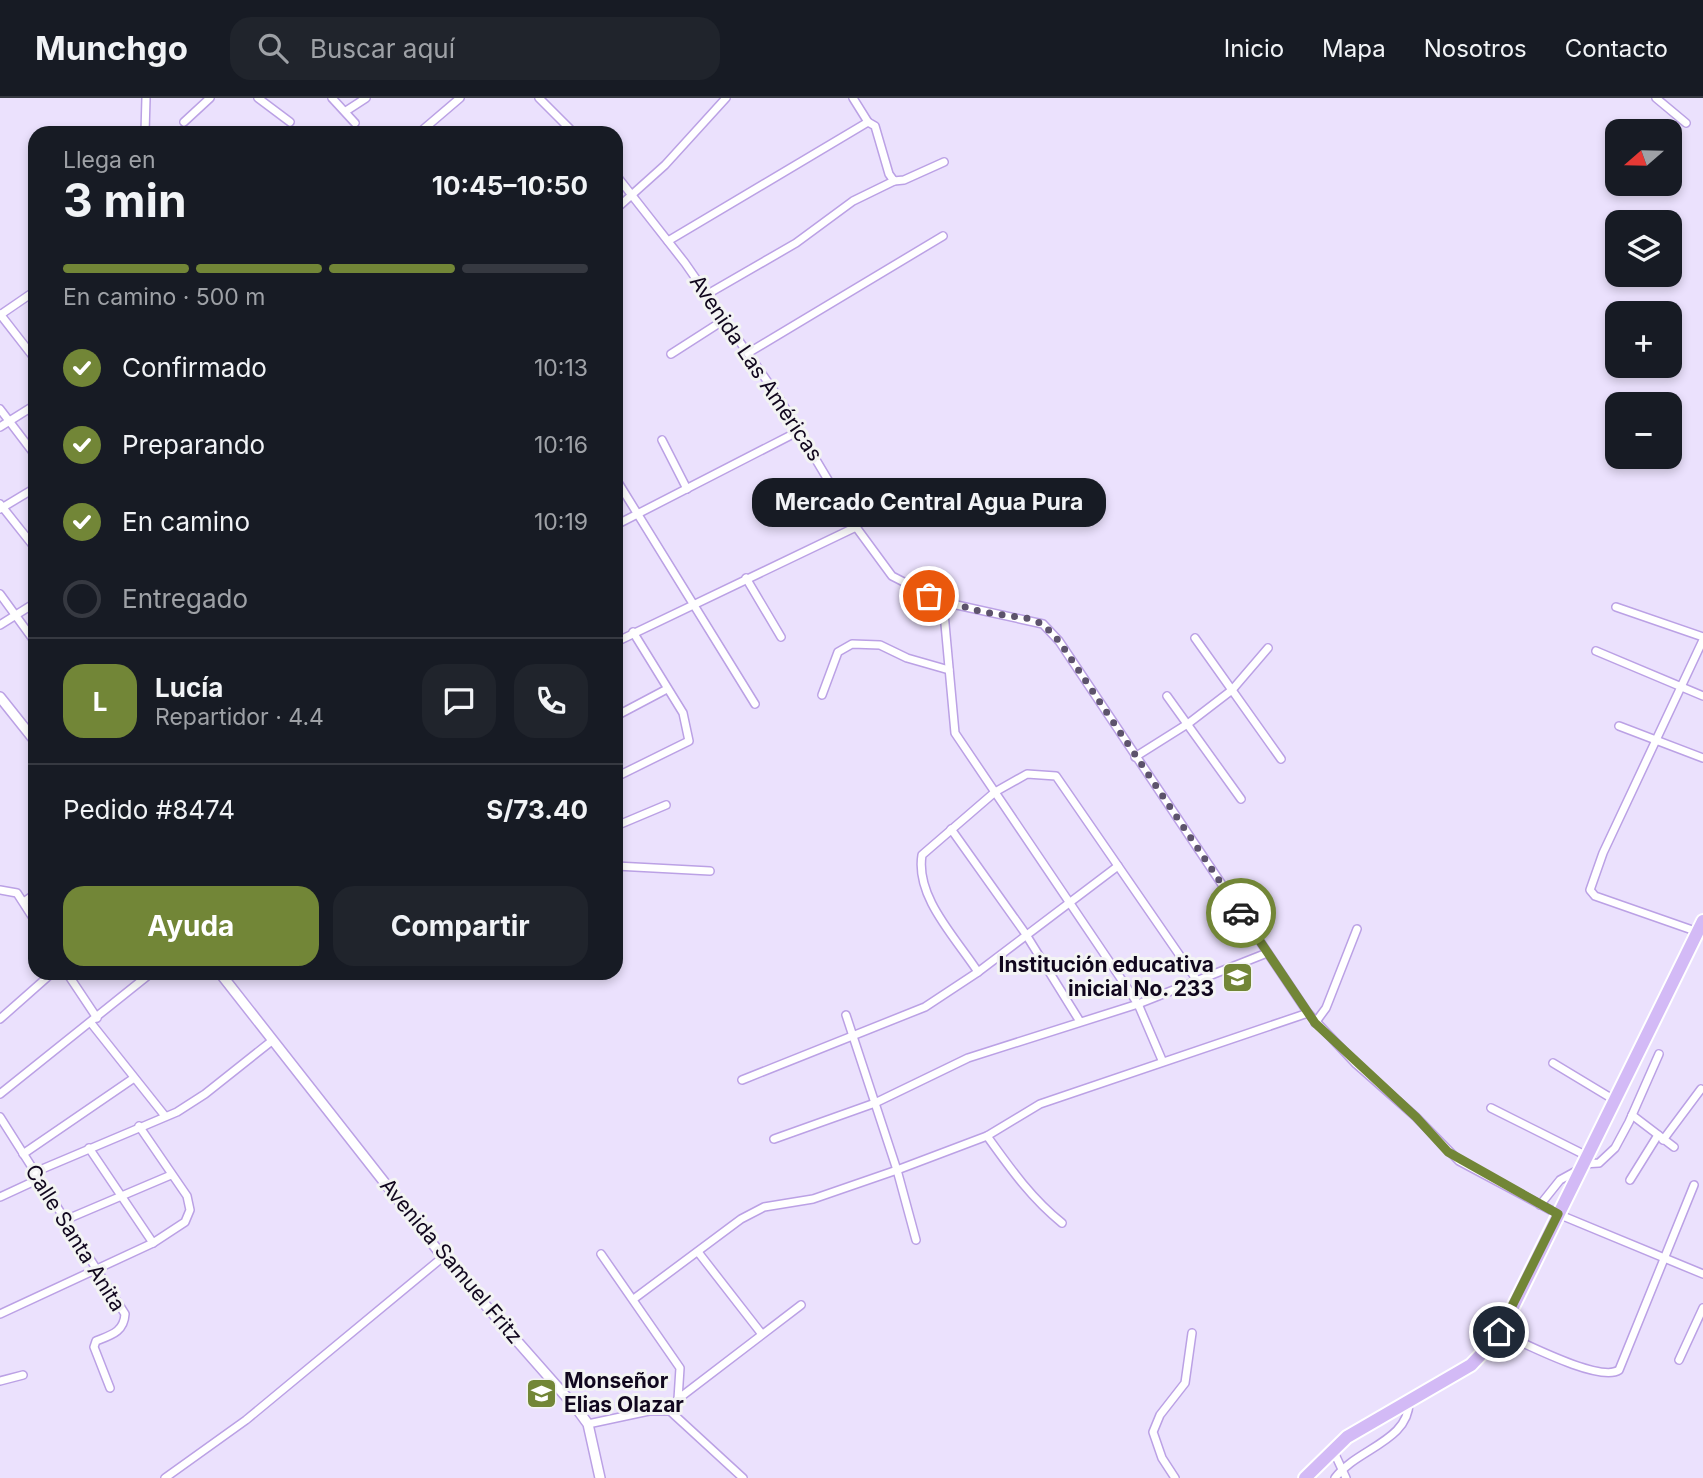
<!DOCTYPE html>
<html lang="es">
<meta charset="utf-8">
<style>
:root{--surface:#171b24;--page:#20242c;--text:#f1f3f6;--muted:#9ea1a6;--line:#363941;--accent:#728637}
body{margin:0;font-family:Inter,sans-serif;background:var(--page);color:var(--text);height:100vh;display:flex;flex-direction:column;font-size:26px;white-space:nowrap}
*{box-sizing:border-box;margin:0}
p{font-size:23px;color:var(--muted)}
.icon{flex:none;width:38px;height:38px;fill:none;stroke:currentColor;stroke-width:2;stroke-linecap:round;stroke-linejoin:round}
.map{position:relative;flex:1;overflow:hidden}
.sheet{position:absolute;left:28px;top:28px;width:595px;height:854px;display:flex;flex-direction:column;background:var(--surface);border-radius:21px;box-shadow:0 4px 10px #0003}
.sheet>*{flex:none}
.needle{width:46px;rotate:250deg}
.fabs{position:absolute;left:1605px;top:21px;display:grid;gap:14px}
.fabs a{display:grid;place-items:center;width:77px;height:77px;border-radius:14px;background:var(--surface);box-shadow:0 4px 10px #0003;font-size:35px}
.pin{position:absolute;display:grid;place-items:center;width:60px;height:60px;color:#fff;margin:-30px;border:4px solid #fff;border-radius:50%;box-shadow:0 2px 7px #0007}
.courier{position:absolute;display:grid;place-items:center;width:70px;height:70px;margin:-35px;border:5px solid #728637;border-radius:50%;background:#fff;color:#222;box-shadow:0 2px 9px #0007}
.bubble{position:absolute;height:49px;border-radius:21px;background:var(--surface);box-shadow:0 4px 10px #0003;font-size:23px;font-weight:700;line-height:49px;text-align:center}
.overview em{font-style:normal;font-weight:700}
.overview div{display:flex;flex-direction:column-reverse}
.overview{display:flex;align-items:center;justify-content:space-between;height:119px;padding:0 35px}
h1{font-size:46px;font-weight:700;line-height:52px}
.bar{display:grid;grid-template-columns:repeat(4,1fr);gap:10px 7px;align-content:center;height:84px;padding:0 35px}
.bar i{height:9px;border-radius:5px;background:var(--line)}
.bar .on{background:var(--accent)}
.bar p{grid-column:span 4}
.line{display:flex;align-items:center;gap:18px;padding:0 35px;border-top:2px solid var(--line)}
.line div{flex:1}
.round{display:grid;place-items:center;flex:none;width:74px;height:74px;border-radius:21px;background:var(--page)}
ol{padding:0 35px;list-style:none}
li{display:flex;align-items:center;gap:21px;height:77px}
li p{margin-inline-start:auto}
li .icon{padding:7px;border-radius:50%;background:var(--accent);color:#fff;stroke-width:4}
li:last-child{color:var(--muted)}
li i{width:38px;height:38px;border:4px solid var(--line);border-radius:50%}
.action{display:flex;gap:14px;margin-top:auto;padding:14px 35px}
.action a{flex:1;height:80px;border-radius:21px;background:var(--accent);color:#fff;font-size:28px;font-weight:700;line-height:80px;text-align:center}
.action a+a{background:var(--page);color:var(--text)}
header{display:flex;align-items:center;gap:42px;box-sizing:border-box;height:98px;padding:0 35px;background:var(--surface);border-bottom:2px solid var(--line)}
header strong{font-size:33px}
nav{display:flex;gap:38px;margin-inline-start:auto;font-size:24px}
.search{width:490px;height:63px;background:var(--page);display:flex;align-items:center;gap:18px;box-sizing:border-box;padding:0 24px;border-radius:21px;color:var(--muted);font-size:26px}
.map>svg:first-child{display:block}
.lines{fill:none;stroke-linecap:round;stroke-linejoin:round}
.minor-casing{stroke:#bba1e5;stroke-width:10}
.tertiary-casing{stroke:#bba1e5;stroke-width:12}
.primary-casing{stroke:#fff;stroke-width:16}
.minor{stroke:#fff;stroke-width:7}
.tertiary{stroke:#fff;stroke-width:9}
.primary{stroke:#d3baf6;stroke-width:12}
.done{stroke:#5d536c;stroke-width:7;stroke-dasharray:0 12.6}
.route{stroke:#728637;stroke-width:9}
.labels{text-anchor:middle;stroke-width:6;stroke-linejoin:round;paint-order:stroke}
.street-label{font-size:21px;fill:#11071e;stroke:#f3f4f3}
.poi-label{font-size:21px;font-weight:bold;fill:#11071e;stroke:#f3f4f3;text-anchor:end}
</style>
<header>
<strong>Munchgo</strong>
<div class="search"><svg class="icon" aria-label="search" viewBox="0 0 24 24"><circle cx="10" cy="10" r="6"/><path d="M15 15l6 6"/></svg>Buscar aquí</div>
<nav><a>Inicio</a><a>Mapa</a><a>Nosotros</a><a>Contacto</a></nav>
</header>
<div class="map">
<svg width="1703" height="1380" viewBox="0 0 1703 1380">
<rect width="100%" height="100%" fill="#ebe1fd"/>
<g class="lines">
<defs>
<g id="minor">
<path d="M258,0L290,24"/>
<path d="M332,0L355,25"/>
<path d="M539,0L574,35"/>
<path d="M853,0L868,24"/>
<path d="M1656,0L1686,25"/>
<path d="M346,13L366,0"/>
<path d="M184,24L210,0"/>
<path d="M145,35L146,0"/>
<path d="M419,35L460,0"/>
<path d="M616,77L685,165L781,303L856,429L892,478L943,504L1043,526L1059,543L1308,915L1356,966L1416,1019L1459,1063L1558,1116L1703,1176"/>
<path d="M616,111L665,67L726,0"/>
<path d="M668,143L868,24L875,28L889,76L894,83L904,82L944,64"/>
<path d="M706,197L796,145L853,103L894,83"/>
<path d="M0,216L35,261"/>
<path d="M0,217L35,193"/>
<path d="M748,255L943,138"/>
<path d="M671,256L724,222"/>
<path d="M0,311L35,357"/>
<path d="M0,329L35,307"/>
<path d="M662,342L687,391"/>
<path d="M616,381L755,606"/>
<path d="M0,406L35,450"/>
<path d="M0,411L35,390"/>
<path d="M616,427L799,333"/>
<path d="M746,480L781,539"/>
<path d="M0,496L35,544"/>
<path d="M943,504L955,635L1138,906L1162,962"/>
<path d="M1616,509L1703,539"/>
<path d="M0,527L35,505"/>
<path d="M1195,540L1281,661"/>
<path d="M616,544L856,429"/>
<path d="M1596,553L1703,598"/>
<path d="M822,597L838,554L852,546L880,547L907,560L949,572"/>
<path d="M1167,598L1241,701"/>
<path d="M616,618L667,591"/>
<path d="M1619,628L1703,660"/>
<path d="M1135,659L1189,625L1232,592L1268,550"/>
<path d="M616,679L689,643L683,615L633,534"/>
<path d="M616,728L666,707"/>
<path d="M951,731L1025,835L1079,922"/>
<path d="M616,768L710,773"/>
<path d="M0,792L17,795L35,823"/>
<path d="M25,803L35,796"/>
<path d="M1698,834L1595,798L1590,792L1603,755L1703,542"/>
<path d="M978,874C956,840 915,799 922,757L995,694L1027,676L1056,678L1196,881"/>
<path d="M67,875L97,920"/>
<path d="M846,917L897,1072L916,1142"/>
<path d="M0,921L52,875"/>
<path d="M91,925L165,1018"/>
<path d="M1315,925L1326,910L1357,831"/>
<path d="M1553,965L1616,1003"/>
<path d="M742,982L925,909L978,874L1118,768"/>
<path d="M0,996L151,875"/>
<path d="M1491,1010L1587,1058"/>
<path d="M1632,1017L1674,1049"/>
<path d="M0,1019L125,1216C124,1234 111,1237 96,1243L94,1249L110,1290"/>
<path d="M987,1038C1010,1070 1031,1100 1062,1125"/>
<path d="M774,1041L875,1005L968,960L1138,906L1267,855"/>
<path d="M1663,1042L1701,991"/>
<path d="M89,1050L153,1145"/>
<path d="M23,1056L134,980"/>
<path d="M1583,1066L1599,1065L1615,1050L1629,1024L1659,956"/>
<path d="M35,1074L177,1014L205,996L273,942"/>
<path d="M1630,1082L1658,1037"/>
<path d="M0,1099L39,1081"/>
<path d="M1540,1107L1560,1082L1580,1071"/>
<path d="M65,1122L171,1077"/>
<path d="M698,1154L761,1235"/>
<path d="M601,1156L680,1270L678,1301L670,1313"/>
<path d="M635,1200L741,1121L764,1109L813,1101L897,1072L987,1038L1040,1006L1308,915"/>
<path d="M0,1216L153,1145L185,1124L190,1112L187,1098L139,1028"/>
<path d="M1499,1234C1522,1244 1600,1285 1619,1272L1694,1087"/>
<path d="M1679,1262L1703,1210"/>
<path d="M0,1283L23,1277"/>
<path d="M678,1301L801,1207"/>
<path d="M588,1326L649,1313H670L743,1380"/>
<path d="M1333,1352L1346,1380"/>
<path d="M165,1380L246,1322L443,1159"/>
<path d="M1175,1380L1162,1360L1153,1334L1160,1317L1185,1285L1192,1235"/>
<path d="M1335,1380C1356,1351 1410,1343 1409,1303"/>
</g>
<g id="tertiary">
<path d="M0,599L35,643"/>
<path d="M220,875L443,1159L577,1311L588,1326L600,1380"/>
</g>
<path id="primary" d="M1305,1380L1347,1339L1471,1267L1490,1247L1509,1217L1703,823"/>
</defs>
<use href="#minor" class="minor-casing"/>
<use href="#tertiary" class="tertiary-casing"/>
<use href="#primary" class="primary-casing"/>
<use href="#minor" class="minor"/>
<use href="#tertiary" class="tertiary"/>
<use href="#primary" class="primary"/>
</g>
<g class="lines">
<path class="done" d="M929,498L982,514L1026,520L1043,526L1059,543L1241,815"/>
<path class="route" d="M1241,815L1315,925L1416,1019L1448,1054L1558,1116L1499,1234"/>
</g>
<defs>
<symbol id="school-square" viewBox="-11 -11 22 22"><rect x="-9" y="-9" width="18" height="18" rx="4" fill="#728637" stroke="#f3f4f3"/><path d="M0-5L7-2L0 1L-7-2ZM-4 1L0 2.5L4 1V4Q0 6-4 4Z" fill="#fff"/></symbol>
</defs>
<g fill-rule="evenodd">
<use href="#school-square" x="1220" y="862" width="35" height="35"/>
<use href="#school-square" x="524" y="1278" width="35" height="35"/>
</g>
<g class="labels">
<g class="street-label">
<text transform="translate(756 270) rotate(56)" y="7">Avenida Las Américas</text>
<text transform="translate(75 1140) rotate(58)" y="7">Calle Santa Anita</text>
<text transform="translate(451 1163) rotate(50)" y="7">Avenida Samuel Fritz</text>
</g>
<g class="poi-label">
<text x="1214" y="874">Institución educativa<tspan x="1214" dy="24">inicial No. 233</tspan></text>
<text x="564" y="1290" text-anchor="start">Monseñor<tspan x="564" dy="24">Elias Olazar</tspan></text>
</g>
</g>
</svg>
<div class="fabs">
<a><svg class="needle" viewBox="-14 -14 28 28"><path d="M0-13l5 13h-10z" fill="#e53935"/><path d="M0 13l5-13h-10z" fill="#9ea1a6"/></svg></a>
<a><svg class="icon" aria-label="layers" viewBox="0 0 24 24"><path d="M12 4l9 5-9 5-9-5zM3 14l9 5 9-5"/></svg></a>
<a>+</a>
<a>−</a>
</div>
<div class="pin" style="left:929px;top:498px;background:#ea580c"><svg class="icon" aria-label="bag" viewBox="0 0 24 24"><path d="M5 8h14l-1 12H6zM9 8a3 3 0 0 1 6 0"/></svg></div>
<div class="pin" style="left:1499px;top:1234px;background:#1f2937"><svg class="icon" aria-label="home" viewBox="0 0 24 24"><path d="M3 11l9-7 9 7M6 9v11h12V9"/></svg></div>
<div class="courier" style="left:1241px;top:815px"><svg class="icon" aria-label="car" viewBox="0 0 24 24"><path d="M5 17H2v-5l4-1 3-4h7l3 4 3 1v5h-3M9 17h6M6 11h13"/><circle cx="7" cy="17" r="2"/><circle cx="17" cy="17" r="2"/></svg></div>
<div class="bubble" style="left:752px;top:380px;width:354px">Mercado Central Agua Pura</div>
<section class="sheet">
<div class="overview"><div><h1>3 min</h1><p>Llega en</p></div><em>10:45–10:50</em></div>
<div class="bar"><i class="on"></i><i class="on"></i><i class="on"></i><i></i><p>En camino · 500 m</p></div>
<ol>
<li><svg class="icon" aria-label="check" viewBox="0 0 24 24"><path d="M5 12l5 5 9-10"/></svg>Confirmado<p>10:13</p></li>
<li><svg class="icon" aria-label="check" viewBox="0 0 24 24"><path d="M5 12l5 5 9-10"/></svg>Preparando<p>10:16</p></li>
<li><svg class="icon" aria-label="check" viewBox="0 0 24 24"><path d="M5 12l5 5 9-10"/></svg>En camino<p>10:19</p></li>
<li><i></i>Entregado</li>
</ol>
<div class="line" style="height:126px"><b class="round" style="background:var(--accent);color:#fff">L</b><div><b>Lucía</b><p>Repartidor · 4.4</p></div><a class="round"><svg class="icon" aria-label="chat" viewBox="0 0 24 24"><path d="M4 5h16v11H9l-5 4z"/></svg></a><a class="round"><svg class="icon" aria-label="phone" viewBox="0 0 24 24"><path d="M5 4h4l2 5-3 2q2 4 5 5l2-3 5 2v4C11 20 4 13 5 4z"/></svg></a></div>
<div class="line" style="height:91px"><div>Pedido #8474</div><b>S/73.40</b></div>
<div class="action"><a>Ayuda</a><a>Compartir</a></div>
</section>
</div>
